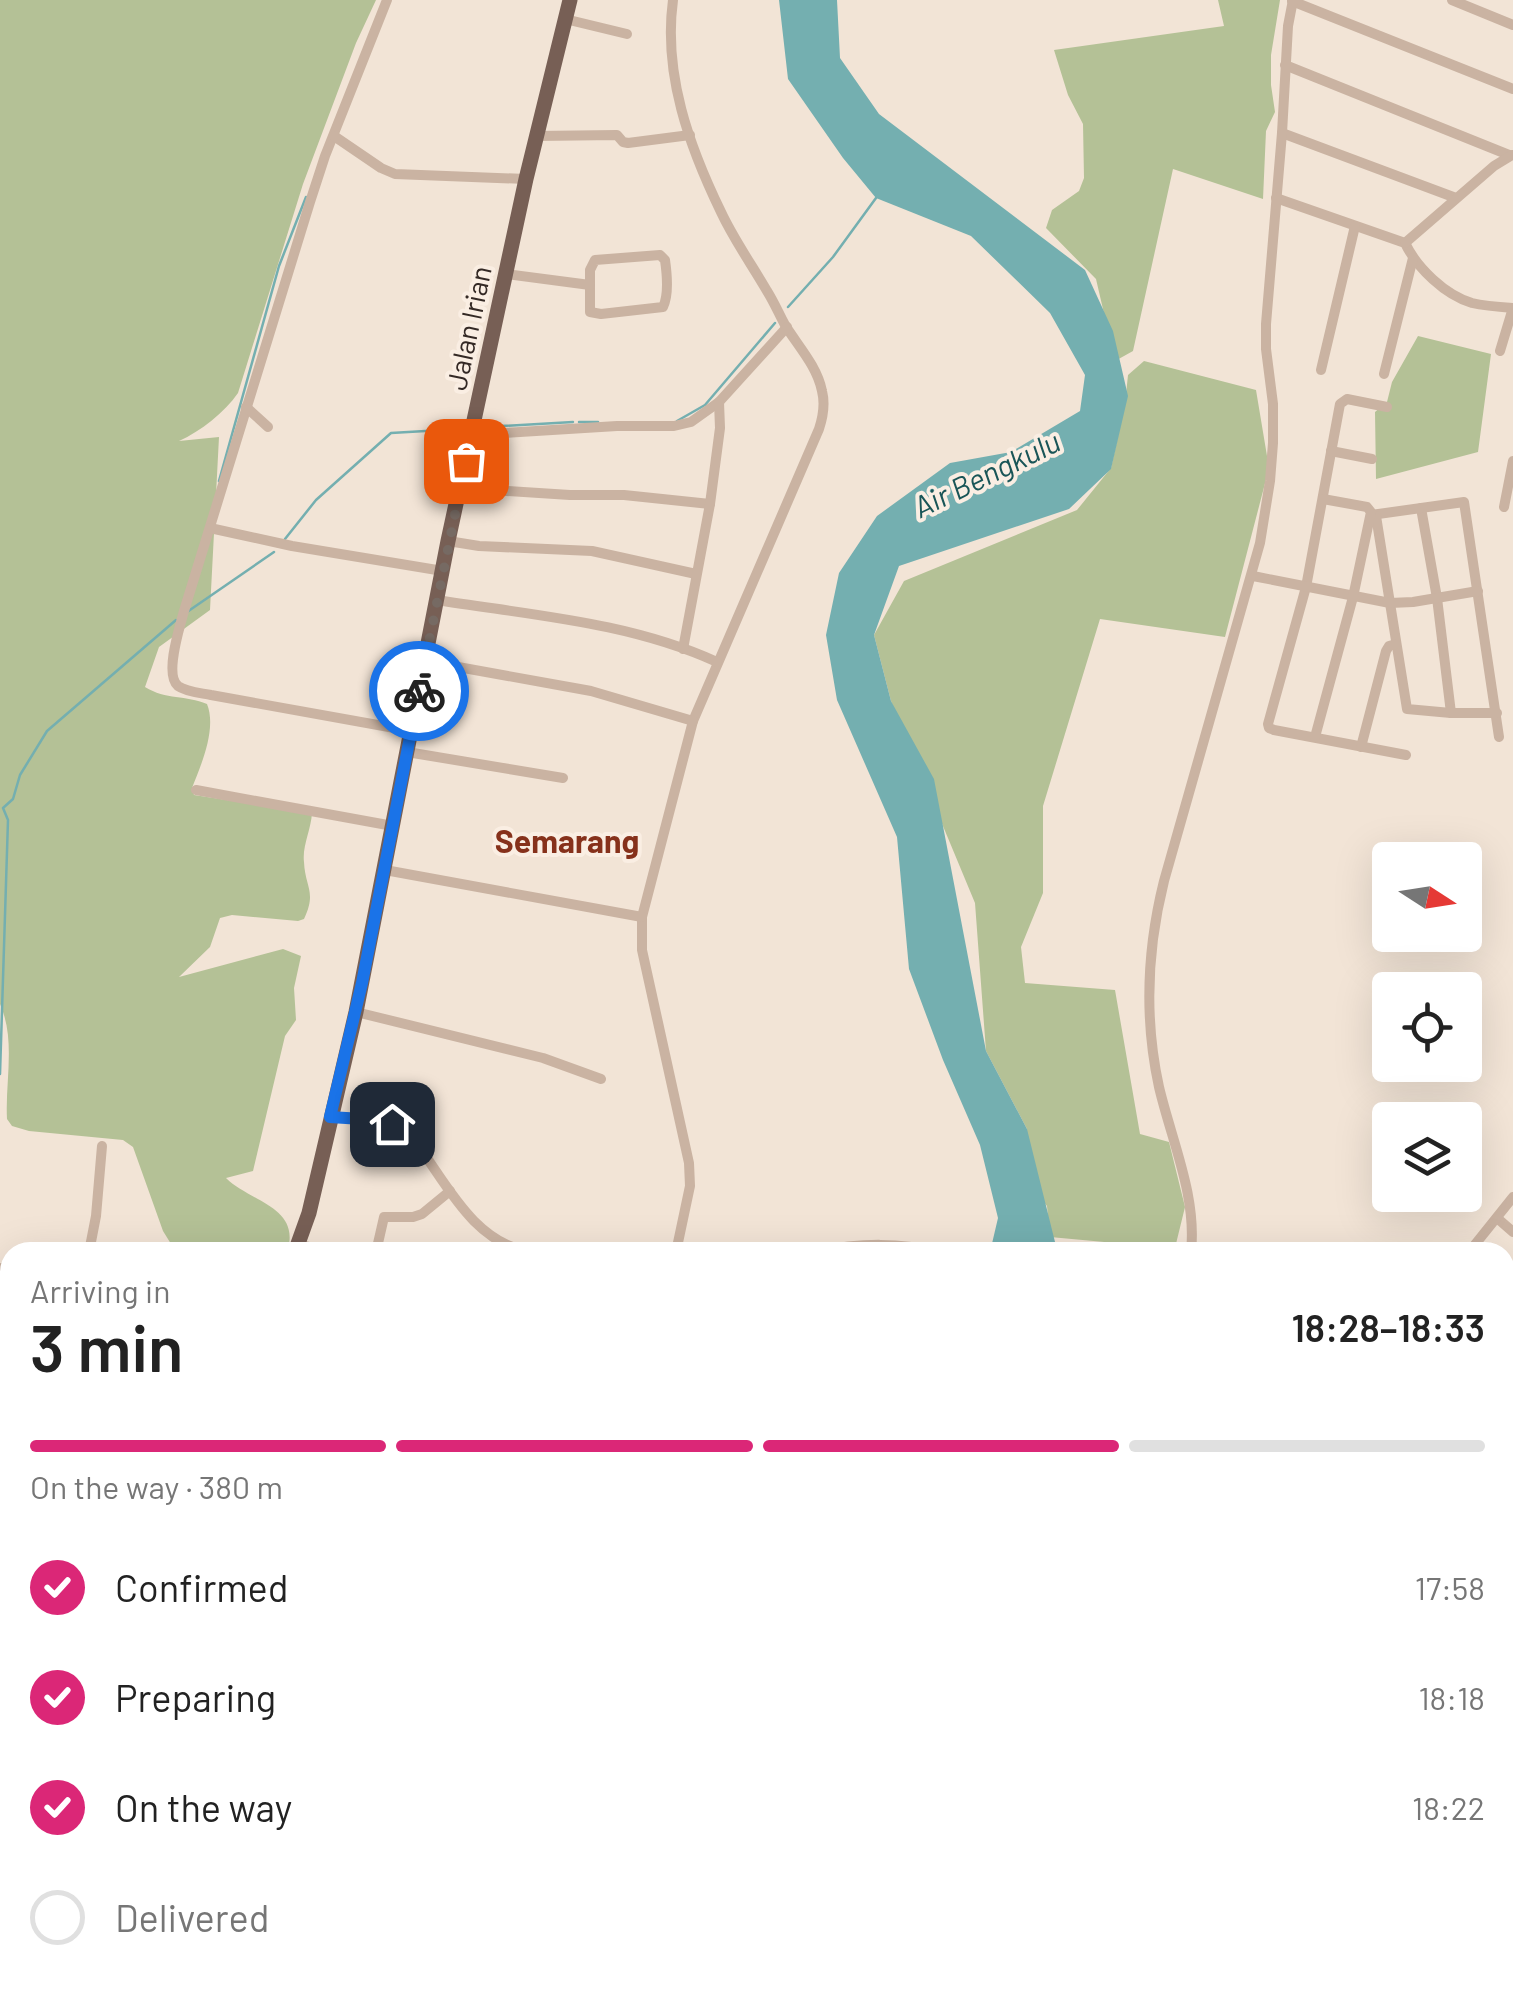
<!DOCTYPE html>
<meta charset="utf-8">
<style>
:root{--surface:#fff;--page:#f2f2f2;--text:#222;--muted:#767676;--line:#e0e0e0;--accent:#db2777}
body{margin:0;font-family:Barlow,sans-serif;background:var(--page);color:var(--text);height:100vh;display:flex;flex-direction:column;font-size:38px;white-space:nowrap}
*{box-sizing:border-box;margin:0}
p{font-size:32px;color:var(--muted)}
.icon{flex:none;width:55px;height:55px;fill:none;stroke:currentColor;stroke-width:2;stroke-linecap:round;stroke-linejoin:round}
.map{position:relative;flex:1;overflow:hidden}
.sheet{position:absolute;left:0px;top:1242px;width:1515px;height:752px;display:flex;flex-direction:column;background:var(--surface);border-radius:30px 30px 0 0;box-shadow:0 10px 40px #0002}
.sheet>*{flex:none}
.needle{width:65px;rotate:102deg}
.controls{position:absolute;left:1372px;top:842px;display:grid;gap:20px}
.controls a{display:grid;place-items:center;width:110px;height:110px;border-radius:10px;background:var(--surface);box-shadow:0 10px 40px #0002;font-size:50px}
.pin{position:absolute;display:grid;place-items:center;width:85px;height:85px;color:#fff;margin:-42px;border-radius:20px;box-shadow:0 5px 15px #0006}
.courier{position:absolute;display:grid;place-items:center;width:100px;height:100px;margin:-50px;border:8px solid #1a73e8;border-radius:50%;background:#fff;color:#222;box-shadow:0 2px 12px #0007}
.overview em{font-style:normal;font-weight:600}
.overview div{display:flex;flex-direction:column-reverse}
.overview{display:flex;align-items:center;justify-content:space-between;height:170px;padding:0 30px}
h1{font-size:65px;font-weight:600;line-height:75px}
.bar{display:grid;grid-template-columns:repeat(4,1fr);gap:15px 10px;align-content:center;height:120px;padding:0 30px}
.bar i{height:12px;border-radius:8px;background:var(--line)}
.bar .selected{background:var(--accent)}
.bar p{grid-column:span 4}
ol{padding:0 30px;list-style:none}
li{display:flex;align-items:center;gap:30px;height:110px}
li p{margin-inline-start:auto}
li .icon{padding:10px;border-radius:50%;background:var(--accent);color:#fff;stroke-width:4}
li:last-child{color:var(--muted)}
li i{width:55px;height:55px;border:5px solid var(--line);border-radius:50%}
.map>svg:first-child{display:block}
.green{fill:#b4c196}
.water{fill:#74afb0}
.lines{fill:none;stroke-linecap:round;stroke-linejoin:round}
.stream{stroke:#74afb0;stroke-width:2.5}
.minor{stroke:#cab3a2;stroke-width:10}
.primary{stroke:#775f55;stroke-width:15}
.done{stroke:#766a63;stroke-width:10;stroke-dasharray:0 18}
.route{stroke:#1a73e8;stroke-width:12}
.labels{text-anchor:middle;stroke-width:8;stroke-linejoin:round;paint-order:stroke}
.street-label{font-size:28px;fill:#342925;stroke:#faeee3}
.water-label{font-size:30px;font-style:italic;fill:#195557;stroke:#faeee3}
.quarter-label{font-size:32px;font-weight:bold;fill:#86311b;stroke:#faeee3}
</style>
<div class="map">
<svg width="1513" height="1994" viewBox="0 0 1513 1994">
<rect width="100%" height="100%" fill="#f2e4d6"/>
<g class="green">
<path d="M0,0H376L356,43L303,184L238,393C224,413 201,431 179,441L219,437L210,610L159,647L145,687C166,700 186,695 207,704C217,729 201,765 192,788L194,795L312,813C311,830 302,846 304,862C305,887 317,892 304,919L298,921L232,915L220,918L210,947L179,977L283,949L301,956L294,988L296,1020L285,1036L253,1171L226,1178C250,1202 302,1207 287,1252H176L163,1231L133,1147L123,1140L29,1131L12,1126L7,1119C5,1081 16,1040 0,1004Z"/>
<path d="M1218,0H1280L1271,55V85L1275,112L1266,131L1263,199L1173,169L1133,351L1115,361L1096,279L1046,228L1052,210L1079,191L1084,178L1083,124L1068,95L1054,50L1224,26Z"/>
<path d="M1418,336L1491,354L1478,452L1376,479L1375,412L1387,402L1392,382Z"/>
<path d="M1144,361L1256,390L1269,468L1225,637L1100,619L1043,806V893L1021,947L1025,983L1115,990L1140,1134L1169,1142L1185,1207L1174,1252H1159L1126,1244L1050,1237L1047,1206L1023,1177L1027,1129L986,1051L975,903L891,701L874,635L904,581L1077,510L1111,468L1125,404L1128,375Z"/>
<path d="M0,1324L10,1328V1606L0,1614Z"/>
<path d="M10,1739V1877L0,1878V1745Z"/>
</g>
<path class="water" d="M779,0H837L840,58L879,114L1085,270L1113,331L1128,396L1111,469L1069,509L899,566L874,635L891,701L934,779L986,1051L1027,1129L1056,1246L1054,1252H990L998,1218L980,1145L943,1060L909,969L897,837L837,700L826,635L839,573L877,516L950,463L1011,452L1080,411L1085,375L1050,313L971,236L876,198L843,158L788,79Z"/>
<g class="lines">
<g class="stream">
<path d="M788,307L833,257L876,198"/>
<path d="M677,421L705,405L775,323"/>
<path d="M579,422H598"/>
<path d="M485,427L573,422"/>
<path d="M219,481L279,266L306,197"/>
<path d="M285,539L316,500L391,433L460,429"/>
<path d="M187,612L274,552"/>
<path d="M0,1074L8,820L3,808L13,799L20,775L47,731L176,620"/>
<path d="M227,1985L228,1994"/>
</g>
<g class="minor">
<path d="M387,0L325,156L310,202L184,611C180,626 164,675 178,686C186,692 202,693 211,695L411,731"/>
<path d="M673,0C663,74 689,146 721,212C734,240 752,265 767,291C774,302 779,314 785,325C798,346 817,366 822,391C825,403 823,417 819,429L693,721L642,917V950L689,1163L690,1186L676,1252"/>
<path d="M1452,0L1513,25"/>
<path d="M1292,1L1513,89"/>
<path d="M565,19L627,34"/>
<path d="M1285,65L1509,155"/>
<path d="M1282,133L1456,198"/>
<path d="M334,136L381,168L395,174L526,179"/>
<path d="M536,136L617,135L623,142L628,143L690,135"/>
<path d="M1276,198L1405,243C1417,268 1445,295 1472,303C1485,306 1499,307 1513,308"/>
<path d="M1405,243L1494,166L1512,155"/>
<path d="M660,255L665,260C667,274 669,295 663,307L601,314L590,312V270L595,260Z"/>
<path d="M506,274L590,285"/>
<path d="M1500,351L1513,308"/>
<path d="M1321,370L1355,226"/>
<path d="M1384,374L1413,258"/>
<path d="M246,407L268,427"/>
<path d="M1387,407L1347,399L1340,404L1306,587L1268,724L1269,728L1274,730L1406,755"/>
<path d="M472,435L617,426H674L691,422L719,402L787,327"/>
<path d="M1331,451L1372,459"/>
<path d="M460,488L570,495H624L710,504"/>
<path d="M1504,507L1513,461"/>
<path d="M1421,508L1437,598L1451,713"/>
<path d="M1371,515L1464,502L1499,737"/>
<path d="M1376,516L1407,709L1451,713H1497"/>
<path d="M210,528L292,546L443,571"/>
<path d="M448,541L479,546L592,551L696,574"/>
<path d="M1253,576L1390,603L1413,602L1478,591"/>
<path d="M437,600C530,615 630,622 717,662"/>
<path d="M683,649L710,504L720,428L719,402"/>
<path d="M425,661L591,691L693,721"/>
<path d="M1315,737L1353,597L1371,512L1367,507L1323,499"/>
<path d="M1361,747L1386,651L1389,646L1396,644"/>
<path d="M407,752L563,778"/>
<path d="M196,790L393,826"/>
<path d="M385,870L642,917"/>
<path d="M356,1012L543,1058L601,1079"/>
<path d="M331,1117C351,1118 374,1117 393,1125C411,1132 421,1149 431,1164C456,1201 481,1242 528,1252"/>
<path d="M1497,1218L1513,1232"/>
<path d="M299,1244L326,1252"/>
<path d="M89,1252L96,1216L102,1146"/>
<path d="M376,1252L384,1217H413L422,1214L450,1191"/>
<path d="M817,1252C861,1242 900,1243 944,1252"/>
<path d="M1191,1252C1197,1196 1172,1142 1159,1087C1144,1018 1147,949 1164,881L1260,543L1270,481L1273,443V404L1266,349V324L1282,133L1288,26L1293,0"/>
<path d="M1469,1252L1513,1197"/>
<path d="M0,1268L10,1274"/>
<path d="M1505,1980L1513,1964"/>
<path d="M436,1985L440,1994"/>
<path d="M633,1985L637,1994"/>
<path d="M677,1985L681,1994"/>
<path d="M719,1985L722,1994"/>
<path d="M760,1985L764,1994"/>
<path d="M793,1985L797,1994"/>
<path d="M1126,1985L1130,1994"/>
<path d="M1239,1985L1250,1994"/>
<path d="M1337,1989L1343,1994"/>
<path d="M194,1994L215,1985"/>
<path d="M361,1994L381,1985"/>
<path d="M575,1994L597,1985"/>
<path d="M825,1994L847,1985"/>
<path d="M930,1994L941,1990"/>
</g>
<g class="primary">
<path d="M295,1252L309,1213L356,1012L448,541L526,179L570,0"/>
<path d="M0,1622L10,1614"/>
</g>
</g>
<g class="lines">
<path class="done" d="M419,691L466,461"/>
<path class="route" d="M392,1124L362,1119L330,1117L362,983L419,691"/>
</g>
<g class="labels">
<g class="street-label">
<text transform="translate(469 328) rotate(-78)" y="10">Jalan Irian</text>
</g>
<g class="water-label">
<text transform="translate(987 475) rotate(-26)" y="10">Air Bengkulu</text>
</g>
<g class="quarter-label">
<text x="567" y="853">Semarang</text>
</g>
</g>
</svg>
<div class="controls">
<a><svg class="needle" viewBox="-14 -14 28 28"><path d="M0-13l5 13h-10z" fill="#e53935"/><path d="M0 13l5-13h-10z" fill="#767676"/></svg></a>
<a><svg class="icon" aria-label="locate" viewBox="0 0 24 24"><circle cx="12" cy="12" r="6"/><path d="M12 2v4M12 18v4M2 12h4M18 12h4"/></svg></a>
<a><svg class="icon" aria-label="layers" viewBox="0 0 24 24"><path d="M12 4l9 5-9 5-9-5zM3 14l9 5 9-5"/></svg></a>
</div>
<div class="pin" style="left:466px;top:461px;background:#ea580c"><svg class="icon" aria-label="bag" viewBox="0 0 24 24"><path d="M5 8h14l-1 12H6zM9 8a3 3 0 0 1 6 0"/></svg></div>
<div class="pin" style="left:392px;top:1124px;background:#1f2937"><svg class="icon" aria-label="home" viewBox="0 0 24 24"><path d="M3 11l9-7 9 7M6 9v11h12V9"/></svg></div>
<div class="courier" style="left:419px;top:691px"><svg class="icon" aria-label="bike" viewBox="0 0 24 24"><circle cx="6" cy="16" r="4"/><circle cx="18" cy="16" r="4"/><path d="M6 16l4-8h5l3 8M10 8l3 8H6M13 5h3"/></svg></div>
<section class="sheet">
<div class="overview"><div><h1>3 min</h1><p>Arriving in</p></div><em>18:28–18:33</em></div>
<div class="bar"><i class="selected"></i><i class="selected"></i><i class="selected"></i><i></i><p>On the way · 380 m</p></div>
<ol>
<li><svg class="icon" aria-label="check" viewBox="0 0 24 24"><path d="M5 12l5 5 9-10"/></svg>Confirmed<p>17:58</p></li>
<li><svg class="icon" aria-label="check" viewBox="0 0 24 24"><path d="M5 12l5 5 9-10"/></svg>Preparing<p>18:18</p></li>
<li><svg class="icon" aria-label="check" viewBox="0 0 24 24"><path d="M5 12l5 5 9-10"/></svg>On the way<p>18:22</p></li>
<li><i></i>Delivered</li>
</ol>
</section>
</div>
